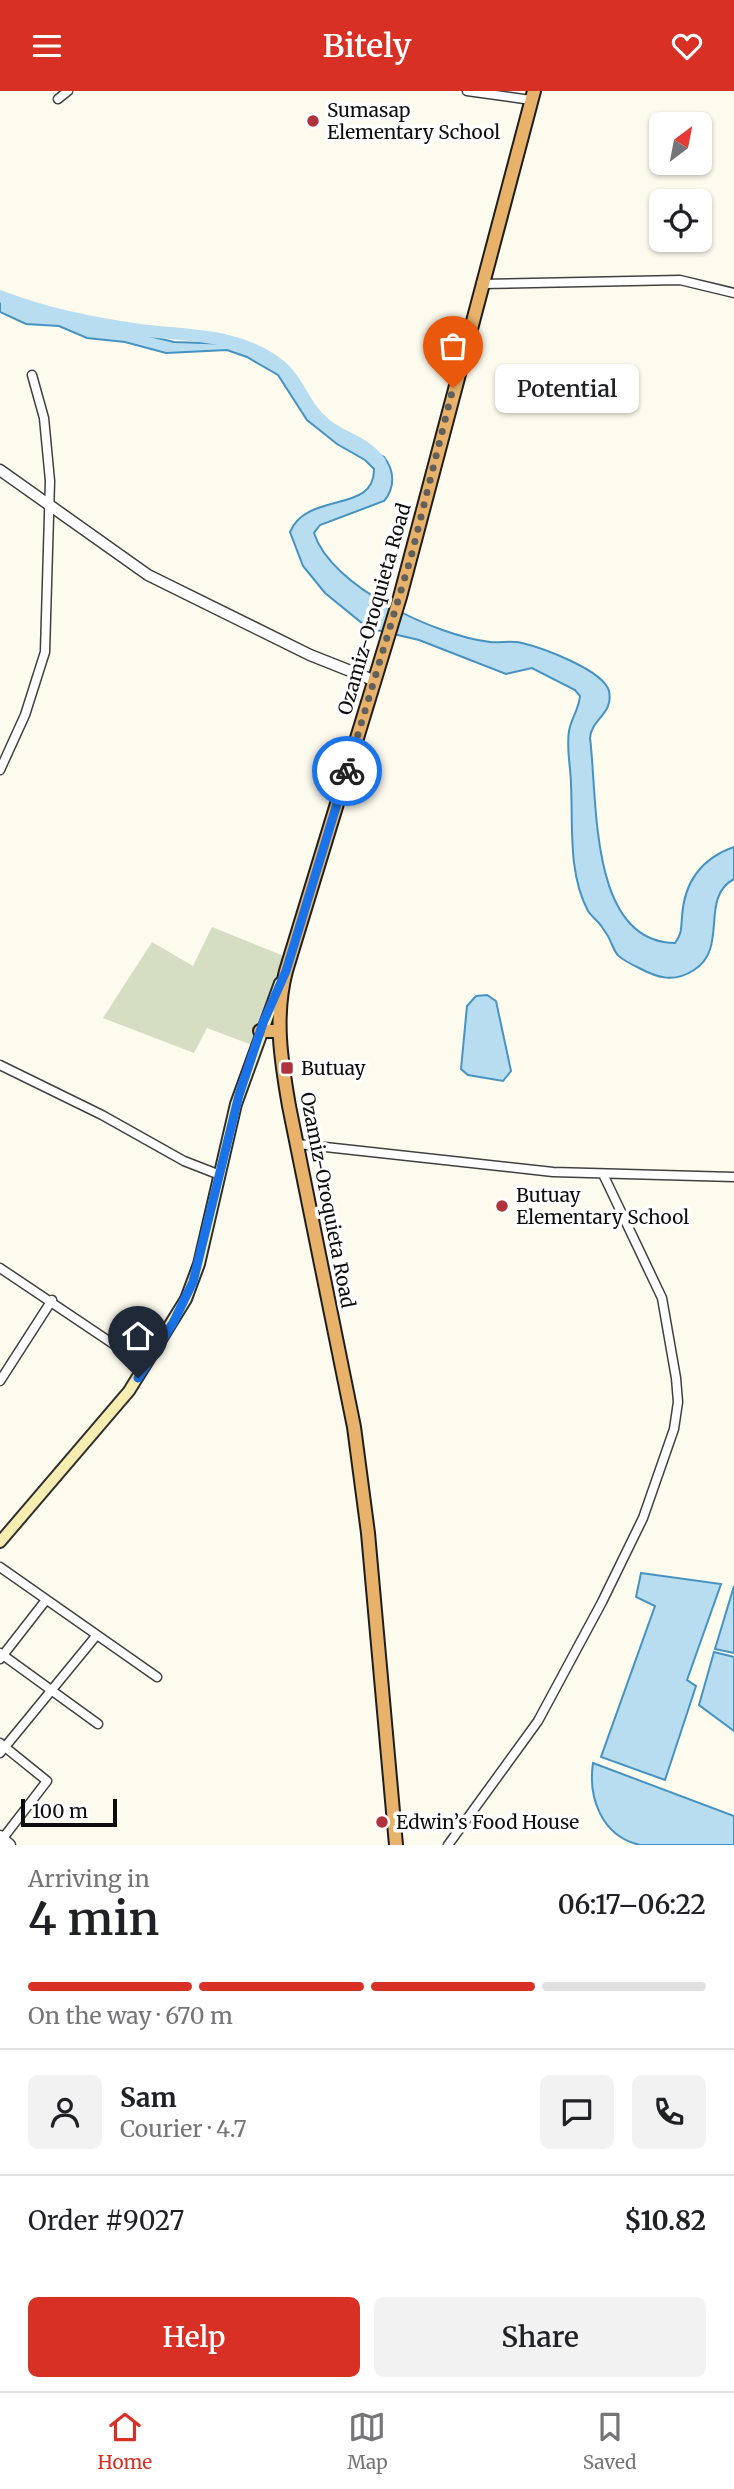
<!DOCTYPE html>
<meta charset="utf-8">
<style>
:root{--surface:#fff;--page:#f2f2f2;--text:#202124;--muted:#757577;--line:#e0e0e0;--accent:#d93025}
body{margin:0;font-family:Merriweather,serif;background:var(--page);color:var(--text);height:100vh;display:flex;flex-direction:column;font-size:26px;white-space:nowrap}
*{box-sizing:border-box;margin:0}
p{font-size:23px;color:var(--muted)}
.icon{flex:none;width:38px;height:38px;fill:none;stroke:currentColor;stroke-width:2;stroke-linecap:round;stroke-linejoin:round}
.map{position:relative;height:1754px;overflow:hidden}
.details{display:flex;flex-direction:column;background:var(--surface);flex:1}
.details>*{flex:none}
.needle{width:46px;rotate:32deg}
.tools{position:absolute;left:649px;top:21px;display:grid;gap:14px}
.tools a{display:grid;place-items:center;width:63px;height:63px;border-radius:10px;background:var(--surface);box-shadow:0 2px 5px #0004;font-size:35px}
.scale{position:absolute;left:21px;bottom:18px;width:96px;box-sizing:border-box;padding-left:7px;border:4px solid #0d0d0d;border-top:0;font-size:19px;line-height:24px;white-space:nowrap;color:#0d0d0d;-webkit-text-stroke:5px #fff;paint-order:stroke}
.pin{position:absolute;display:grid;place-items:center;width:60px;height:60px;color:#fff;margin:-72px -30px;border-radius:50% 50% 50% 0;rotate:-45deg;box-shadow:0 0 7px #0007}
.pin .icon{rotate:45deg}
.courier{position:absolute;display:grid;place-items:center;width:70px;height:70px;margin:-35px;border:5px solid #1a73e8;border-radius:50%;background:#fff;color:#222;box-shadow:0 2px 9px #0007}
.bubble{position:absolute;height:49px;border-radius:10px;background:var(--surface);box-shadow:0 2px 5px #0004;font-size:23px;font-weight:600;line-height:49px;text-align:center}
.headline em{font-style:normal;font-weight:600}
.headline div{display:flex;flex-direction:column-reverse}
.headline{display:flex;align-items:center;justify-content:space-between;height:119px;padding:0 28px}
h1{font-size:46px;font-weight:600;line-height:52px}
.bar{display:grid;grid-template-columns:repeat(4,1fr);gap:10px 7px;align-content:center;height:84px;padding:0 28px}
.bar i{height:9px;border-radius:5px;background:var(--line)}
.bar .on{background:var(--accent)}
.bar p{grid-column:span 4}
.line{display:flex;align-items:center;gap:18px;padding:0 28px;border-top:2px solid var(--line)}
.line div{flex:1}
.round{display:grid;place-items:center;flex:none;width:74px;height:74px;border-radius:10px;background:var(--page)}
.action{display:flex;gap:14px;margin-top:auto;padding:14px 28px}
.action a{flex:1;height:80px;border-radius:10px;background:var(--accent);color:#fff;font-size:28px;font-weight:600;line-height:80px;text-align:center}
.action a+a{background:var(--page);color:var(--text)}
header{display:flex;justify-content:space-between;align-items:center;height:91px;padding:0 28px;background:var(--accent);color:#fff;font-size:32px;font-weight:600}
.tabs{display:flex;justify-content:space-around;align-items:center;height:98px;border-top:2px solid var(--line);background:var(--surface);font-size:19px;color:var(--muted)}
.tabs a{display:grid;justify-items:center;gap:4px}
.tabs .on{color:var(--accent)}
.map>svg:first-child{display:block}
.cemetery{fill:#d5ddc2}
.water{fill:#b8ddf0;stroke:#4693c0;stroke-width:2}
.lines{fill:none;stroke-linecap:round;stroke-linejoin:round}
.river{stroke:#b8ddf0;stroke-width:12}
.minor-casing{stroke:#404040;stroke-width:11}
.tertiary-casing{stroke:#404040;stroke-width:13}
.secondary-casing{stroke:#2f2f2f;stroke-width:14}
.trunk-casing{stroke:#1e1e1e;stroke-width:16}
.minor{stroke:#fff;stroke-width:8}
.tertiary{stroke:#fff;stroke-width:10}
.secondary{stroke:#f7edb0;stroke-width:10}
.trunk{stroke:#e8b26a;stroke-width:12}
.done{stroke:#61605c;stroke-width:7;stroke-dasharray:0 12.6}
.route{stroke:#1a73e8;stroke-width:9}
.poi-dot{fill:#af333d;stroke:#fff;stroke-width:2.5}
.labels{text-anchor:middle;stroke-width:7;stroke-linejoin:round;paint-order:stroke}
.poi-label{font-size:19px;fill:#0d0d0d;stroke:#fff;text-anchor:start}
.street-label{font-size:19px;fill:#0d0d0d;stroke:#fff}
</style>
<header><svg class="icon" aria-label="menu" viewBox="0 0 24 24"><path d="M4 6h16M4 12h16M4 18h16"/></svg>Bitely<svg class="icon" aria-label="heart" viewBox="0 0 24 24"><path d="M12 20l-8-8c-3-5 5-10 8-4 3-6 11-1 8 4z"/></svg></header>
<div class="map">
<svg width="734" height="1754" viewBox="0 0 734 1754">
<rect width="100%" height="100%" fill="#fdfaee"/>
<path class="cemetery" d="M212,836L289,867L252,954L207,937L194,962L103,927L152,851L193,875Z"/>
<g class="water">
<path d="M0,209L65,229L116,237L174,251L232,253L251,260L271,271L292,290L319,331L384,366C395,380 395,397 384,410L320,434L314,442C331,496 437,545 490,551C501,552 512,549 522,552C543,557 603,579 609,600C614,623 591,628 590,647C598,707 588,851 675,852C682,843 681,837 682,826C684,792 700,768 734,756V788C699,807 729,857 694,879C674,892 658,887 639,877C604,860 621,861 602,836C598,830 592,826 588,820C568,783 573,734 571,694C571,677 566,657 569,640C571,628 579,618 580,605L575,599L532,577L506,583L419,549L368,537L325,502L303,475L290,441C307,400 375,423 374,378L365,369L337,353L307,329L278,284L247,266L227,259L166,262L125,251L87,247L59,235L26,233L0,221Z"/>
<path d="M476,905L487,904L496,910L511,980L503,990L468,984L461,978L467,915Z"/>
<path d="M641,1482L721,1493L687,1589L696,1595L665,1689L601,1666L655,1515L636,1506Z"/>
<path d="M734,1495V1562L715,1558Z"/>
<path d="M714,1561L734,1566V1640L699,1614Z"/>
<path d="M593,1672L734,1725V1754C709,1754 662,1754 640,1754C601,1745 588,1706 593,1672Z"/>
</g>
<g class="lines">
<path class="river" d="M0,205C46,223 91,232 140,239C187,245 238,242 278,273C299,289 304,316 324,332C344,349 362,348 380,371"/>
<defs>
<g id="minor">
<path d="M467,0L531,9"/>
<path d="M58,8L68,0"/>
<path d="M481,193L680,189L734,202"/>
<path d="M0,679L25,624L45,561L50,390L44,327L32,284"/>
<path d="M0,974L102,1024L184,1070L220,1084"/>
<path d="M298,1053L553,1081L734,1086"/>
<path d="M0,1177L146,1275"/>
<path d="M0,1290L52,1209"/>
<path d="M0,1476L157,1586"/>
<path d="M0,1562L98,1633"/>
<path d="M0,1568L46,1509"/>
<path d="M0,1652L47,1690L0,1751"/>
<path d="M0,1662L96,1545"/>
<path d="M448,1754L538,1630L602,1511L643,1427L674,1338L678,1311L676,1287L662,1207L603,1083"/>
</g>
<g id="tertiary">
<path d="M0,379L148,484L310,564L373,589"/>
<path d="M0,1745L10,1754"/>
</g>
<path id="secondary" d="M0,1451L129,1300L186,1208L199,1173L236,1013L280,892"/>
<g id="trunk">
<path d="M260,940H278"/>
<path d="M396,1754L368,1442L354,1336L289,1015C281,969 274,926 286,880L400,506L534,0"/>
</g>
</defs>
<use href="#minor" class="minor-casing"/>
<use href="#tertiary" class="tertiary-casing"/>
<use href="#secondary" class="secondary-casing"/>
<use href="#trunk" class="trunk-casing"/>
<use href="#minor" class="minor"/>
<use href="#tertiary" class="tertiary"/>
<use href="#secondary" class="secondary"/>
<use href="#trunk" class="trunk"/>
</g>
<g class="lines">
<path class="done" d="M347,680L411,466L453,297"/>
<path class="route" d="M138,1287L173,1232L193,1191L239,1004L263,932L286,880L347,680"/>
</g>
<g class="poi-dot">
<circle cx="313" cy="30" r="7"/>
<rect x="280" y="970" width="14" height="14" rx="3.5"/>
<circle cx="502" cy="1115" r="7"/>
<circle cx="382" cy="1731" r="7"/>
</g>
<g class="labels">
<g class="poi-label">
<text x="327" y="26">Sumasap<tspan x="327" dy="22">Elementary School</tspan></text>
<text x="301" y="984">Butuay</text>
<text x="516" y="1111">Butuay<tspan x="516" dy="22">Elementary School</tspan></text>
<text x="396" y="1738">Edwin’s Food House</text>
</g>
<g class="street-label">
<text transform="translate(374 518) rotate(-74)" y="7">Ozamiz-Oroquieta Road</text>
<text transform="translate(328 1109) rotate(79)" y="7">Ozamiz-Oroquieta Road</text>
</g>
</g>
</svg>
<div class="tools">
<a><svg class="needle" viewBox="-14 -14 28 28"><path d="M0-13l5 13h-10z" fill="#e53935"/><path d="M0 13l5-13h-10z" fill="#757577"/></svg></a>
<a><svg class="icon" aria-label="locate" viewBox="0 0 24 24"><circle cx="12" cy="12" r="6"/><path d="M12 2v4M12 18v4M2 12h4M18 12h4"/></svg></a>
</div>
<div class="scale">100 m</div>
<div class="pin" style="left:453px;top:297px;background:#ea580c"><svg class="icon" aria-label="bag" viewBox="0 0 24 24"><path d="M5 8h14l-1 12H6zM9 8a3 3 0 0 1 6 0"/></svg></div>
<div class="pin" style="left:138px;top:1287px;background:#1f2937"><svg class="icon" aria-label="home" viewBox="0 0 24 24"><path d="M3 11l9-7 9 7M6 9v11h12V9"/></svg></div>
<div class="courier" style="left:347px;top:680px"><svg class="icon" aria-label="bike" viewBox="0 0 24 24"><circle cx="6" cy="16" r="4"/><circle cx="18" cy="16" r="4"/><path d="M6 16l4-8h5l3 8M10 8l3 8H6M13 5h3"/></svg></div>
<div class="bubble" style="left:495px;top:273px;width:144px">Potential</div>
</div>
<section class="details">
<div class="headline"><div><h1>4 min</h1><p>Arriving in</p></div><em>06:17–06:22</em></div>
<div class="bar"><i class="on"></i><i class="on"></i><i class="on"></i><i></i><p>On the way · 670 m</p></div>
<div class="line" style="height:126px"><a class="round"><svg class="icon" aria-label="person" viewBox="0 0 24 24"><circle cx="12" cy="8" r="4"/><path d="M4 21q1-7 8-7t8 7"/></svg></a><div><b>Sam</b><p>Courier · 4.7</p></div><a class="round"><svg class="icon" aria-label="chat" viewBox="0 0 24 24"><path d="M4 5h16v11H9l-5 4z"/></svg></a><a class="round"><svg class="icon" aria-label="phone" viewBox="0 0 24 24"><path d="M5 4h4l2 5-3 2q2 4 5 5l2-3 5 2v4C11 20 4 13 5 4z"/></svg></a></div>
<div class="line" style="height:91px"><div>Order #9027</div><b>$10.82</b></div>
<div class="action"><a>Help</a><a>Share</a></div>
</section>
<nav class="tabs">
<a class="on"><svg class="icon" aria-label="home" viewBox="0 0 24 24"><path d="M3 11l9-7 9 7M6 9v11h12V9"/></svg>Home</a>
<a><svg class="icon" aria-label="map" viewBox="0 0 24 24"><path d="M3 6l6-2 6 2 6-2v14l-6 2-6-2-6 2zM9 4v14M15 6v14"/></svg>Map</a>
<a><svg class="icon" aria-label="saved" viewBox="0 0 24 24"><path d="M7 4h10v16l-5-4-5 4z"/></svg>Saved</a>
</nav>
